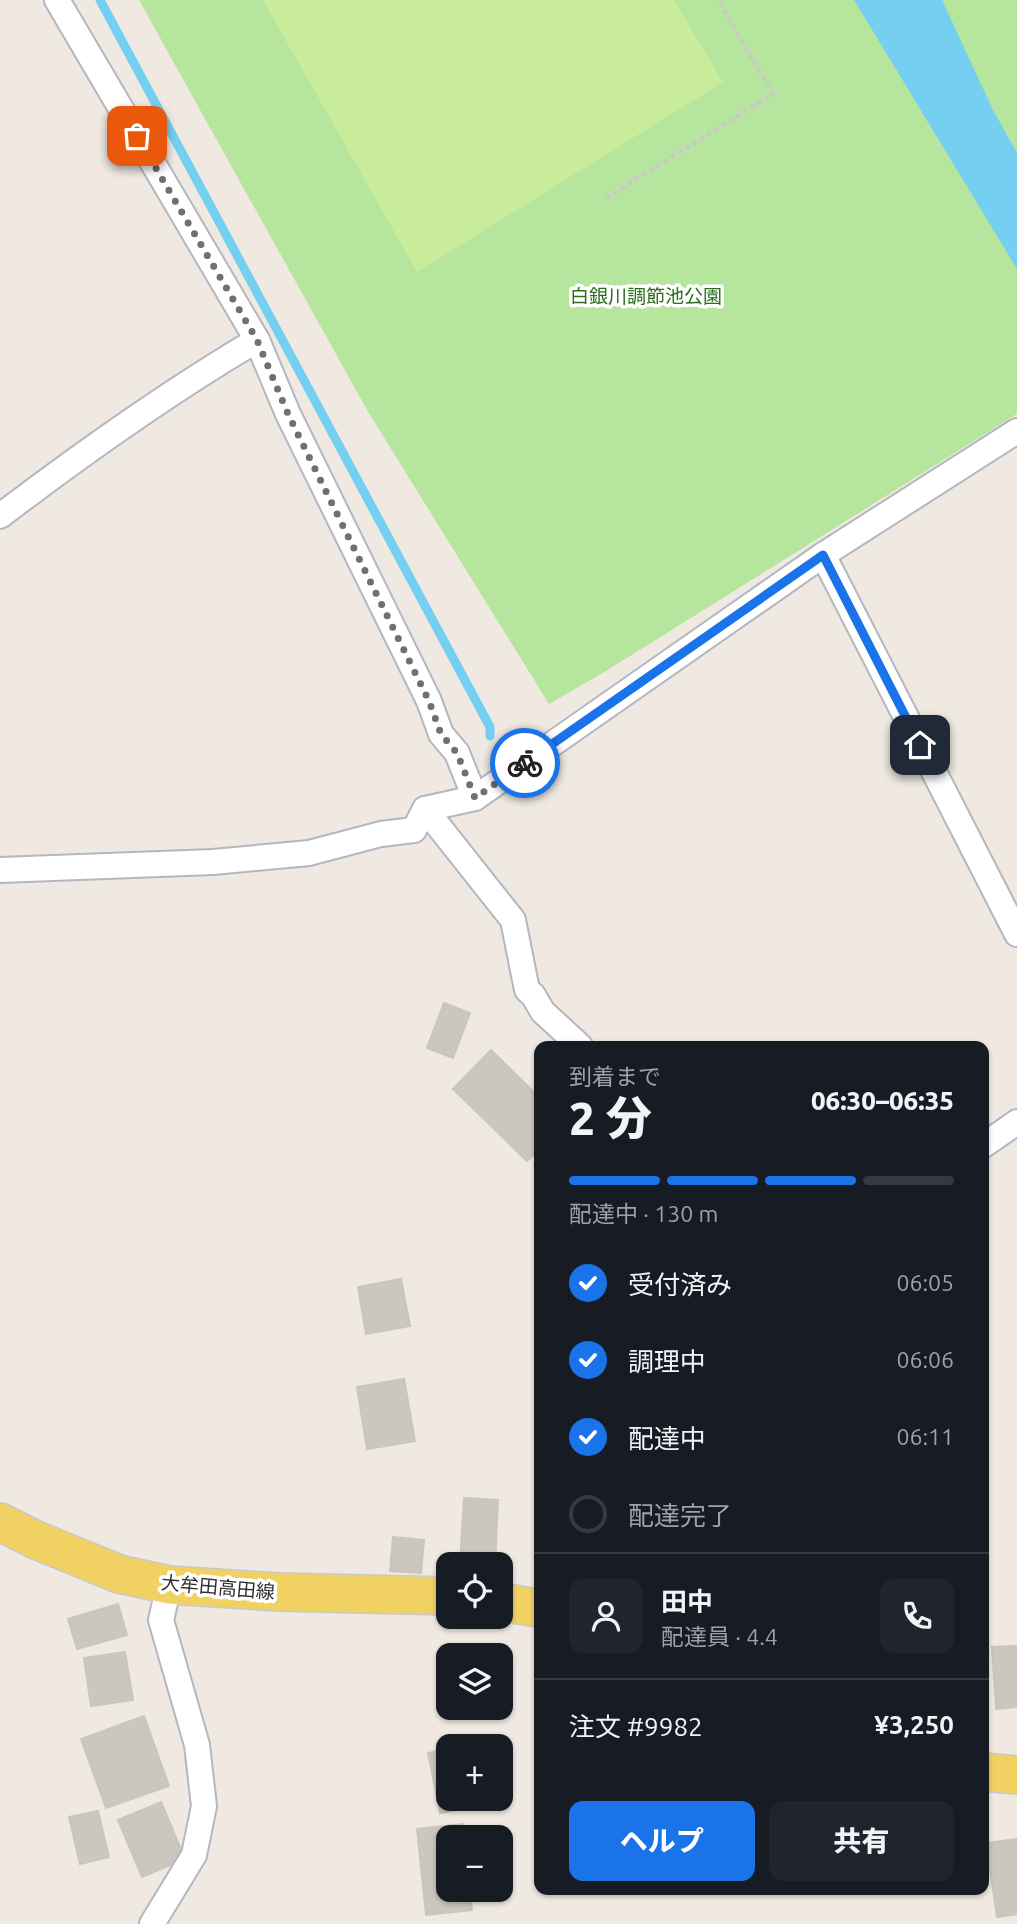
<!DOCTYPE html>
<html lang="ja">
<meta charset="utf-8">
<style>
:root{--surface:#171b24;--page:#20242c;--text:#f1f3f6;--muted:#9ea1a6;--line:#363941;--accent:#1a73e8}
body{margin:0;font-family:Ubuntu,"Noto Sans JP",sans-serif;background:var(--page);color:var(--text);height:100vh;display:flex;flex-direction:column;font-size:26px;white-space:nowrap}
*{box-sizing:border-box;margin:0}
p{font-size:23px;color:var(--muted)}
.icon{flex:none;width:38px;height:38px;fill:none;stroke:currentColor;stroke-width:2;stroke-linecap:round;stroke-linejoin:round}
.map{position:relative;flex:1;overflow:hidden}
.details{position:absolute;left:534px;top:1041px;width:455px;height:854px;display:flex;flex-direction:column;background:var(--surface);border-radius:14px;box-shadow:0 2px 5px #0004}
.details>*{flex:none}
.controls{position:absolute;left:436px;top:1552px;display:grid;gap:14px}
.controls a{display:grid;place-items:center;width:77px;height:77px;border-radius:14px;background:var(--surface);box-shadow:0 2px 5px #0004;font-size:35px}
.pin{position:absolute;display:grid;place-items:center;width:60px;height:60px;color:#fff;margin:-30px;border-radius:14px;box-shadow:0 4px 10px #0006}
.courier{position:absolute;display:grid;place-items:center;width:70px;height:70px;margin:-35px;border:5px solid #1a73e8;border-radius:50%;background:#fff;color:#222;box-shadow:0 2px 9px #0007}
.overview em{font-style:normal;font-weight:800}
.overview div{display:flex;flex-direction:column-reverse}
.overview{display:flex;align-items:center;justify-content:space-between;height:119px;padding:0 35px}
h1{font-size:46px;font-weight:800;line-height:52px}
.bar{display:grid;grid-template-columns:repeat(4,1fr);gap:10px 7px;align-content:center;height:84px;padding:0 35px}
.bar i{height:9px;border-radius:5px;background:var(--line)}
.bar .on{background:var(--accent)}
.bar p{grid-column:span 4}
.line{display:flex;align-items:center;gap:18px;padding:0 35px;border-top:2px solid var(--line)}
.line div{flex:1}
.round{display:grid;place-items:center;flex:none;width:74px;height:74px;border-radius:14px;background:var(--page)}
ol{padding:0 35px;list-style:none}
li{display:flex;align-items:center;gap:21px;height:77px}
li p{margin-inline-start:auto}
li .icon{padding:7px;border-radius:50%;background:var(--accent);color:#fff;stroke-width:4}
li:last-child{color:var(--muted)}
li i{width:38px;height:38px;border:4px solid var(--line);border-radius:50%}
.primary-button{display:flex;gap:14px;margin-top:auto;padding:14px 35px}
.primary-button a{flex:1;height:80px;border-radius:14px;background:var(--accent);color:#fff;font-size:28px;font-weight:800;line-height:80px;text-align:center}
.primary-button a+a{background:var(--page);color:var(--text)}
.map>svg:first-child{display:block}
.green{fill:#b6e59e}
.pitch{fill:#c9ec9a}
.water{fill:#75cff0}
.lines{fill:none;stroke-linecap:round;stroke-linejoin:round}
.stream{stroke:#75cff0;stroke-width:9}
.building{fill:#cbc7bf;stroke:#cbc5ba;stroke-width:2}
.street-casing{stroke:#b4b7c1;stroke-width:28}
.primary-casing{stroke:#c9c9c9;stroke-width:40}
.path{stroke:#c9c9c9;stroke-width:4.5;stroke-dasharray:5 3.5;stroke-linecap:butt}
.street{stroke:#fff;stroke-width:24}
.primary{stroke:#f2d163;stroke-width:37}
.done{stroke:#726f6d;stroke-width:7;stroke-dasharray:0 12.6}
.route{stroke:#1a73e8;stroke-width:9}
.labels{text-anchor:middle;stroke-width:7;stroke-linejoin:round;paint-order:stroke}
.park-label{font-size:19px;fill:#2c6e1b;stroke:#fff}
.street-label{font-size:19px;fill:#2e2e2e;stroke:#fff}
</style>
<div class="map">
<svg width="1017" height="1924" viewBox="0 0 1017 1924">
<rect width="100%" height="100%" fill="#efe9e1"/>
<path class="green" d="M139,0H1017V414L606,671L549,704L367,410Z"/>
<path class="pitch" d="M263,0H674L723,82L417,272Z"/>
<path class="water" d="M854,0H942L993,110L1017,153V269Z"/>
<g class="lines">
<path class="stream" d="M100,0L490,727V736"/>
</g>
<g class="building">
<path d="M444,1003L470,1013L453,1058L427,1048Z"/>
<path d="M491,1050L539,1097V1149L527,1161L453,1089Z"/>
<path d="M401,1279L410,1326L366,1334L358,1287Z"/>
<path d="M404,1379L415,1441L367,1449L357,1387Z"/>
<path d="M464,1498L498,1500L495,1564H460Z"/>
<path d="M393,1537L424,1540L421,1573L390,1571Z"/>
<path d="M118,1604L127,1635L77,1649L68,1619Z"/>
<path d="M1017,1646V1707L996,1709L992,1647Z"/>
<path d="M125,1652L133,1700L91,1706L84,1658Z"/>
<path d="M144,1716L169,1786L106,1808L81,1739Z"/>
<path d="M448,1749V1799H495V1803L440,1813L428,1753Z"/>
<path d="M161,1802L185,1859L142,1877L118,1820Z"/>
<path d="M98,1811L109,1857L80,1864L69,1817Z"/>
<path d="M463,1824L464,1838H448V1890H470L472,1910L426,1915L417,1829Z"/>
<path d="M1017,1839V1914L997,1917L986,1843Z"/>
</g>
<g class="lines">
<defs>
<g id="street">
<path d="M57,0L257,340"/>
<path d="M0,516C83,453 167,393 257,340L288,414L429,701L441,734L457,753L475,798"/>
<path d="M823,555L1017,934"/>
<path d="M425,809L513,920L527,990L533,995L543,1012L580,1046"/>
<path d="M0,870L213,862L309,853L381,834L414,830L425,809L475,798L823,555L1017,431"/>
<path d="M984,1145L1017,1122"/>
<path d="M152,1924L194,1855L204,1806L197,1745L161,1620L169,1585"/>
</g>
<g id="primary">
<path d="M0,1522L36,1540L119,1574L169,1585L280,1592L448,1596"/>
<path d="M500,1602L539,1608"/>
<path d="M984,1772L1017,1775"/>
</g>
</defs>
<use href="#street" class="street-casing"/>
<use href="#primary" class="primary-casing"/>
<path class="path" d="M606,198L773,94L718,0"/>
<use href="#street" class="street"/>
<use href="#primary" class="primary"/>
</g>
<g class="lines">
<path class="done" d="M137,136L257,340L288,414L429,701L441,734L457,753L475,798L525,763"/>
<path class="route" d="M525,763L823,555L920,745"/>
</g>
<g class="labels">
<g class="park-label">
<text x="646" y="303">白銀川調節池公園</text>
</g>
<g class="street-label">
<text transform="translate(218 1587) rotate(5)" y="7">大牟田高田線</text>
</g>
</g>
</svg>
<div class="controls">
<a><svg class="icon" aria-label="locate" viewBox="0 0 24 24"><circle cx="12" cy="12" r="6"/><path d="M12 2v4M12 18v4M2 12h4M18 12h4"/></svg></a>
<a><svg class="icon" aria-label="layers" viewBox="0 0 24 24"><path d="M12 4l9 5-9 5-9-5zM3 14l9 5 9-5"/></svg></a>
<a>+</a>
<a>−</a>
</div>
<div class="pin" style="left:137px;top:136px;background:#ea580c"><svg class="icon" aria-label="bag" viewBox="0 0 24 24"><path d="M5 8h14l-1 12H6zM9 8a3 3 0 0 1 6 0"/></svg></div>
<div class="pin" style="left:920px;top:745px;background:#1f2937"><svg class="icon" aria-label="home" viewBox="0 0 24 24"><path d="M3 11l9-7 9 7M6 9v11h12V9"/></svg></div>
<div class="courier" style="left:525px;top:763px"><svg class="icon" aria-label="bike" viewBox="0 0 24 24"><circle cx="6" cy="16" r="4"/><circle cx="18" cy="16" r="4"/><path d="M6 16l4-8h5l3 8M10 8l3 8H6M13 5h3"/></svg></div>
<section class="details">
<div class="overview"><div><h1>2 分</h1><p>到着まで</p></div><em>06:30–06:35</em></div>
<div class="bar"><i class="on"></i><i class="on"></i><i class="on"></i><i></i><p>配達中 · 130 m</p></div>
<ol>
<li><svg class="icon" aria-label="check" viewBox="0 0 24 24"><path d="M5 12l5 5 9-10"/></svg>受付済み<p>06:05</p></li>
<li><svg class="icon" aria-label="check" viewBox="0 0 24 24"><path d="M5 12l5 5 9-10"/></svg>調理中<p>06:06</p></li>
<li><svg class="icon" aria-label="check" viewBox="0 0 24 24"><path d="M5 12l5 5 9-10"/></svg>配達中<p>06:11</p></li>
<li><i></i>配達完了</li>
</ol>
<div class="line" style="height:126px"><a class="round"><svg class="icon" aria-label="person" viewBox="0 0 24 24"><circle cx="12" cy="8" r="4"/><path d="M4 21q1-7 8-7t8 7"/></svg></a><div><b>田中</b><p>配達員 · 4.4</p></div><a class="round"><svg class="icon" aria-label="phone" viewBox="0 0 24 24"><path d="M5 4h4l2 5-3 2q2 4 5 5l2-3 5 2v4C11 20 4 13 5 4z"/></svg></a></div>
<div class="line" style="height:91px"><div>注文 #9982</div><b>¥3,250</b></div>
<div class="primary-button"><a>ヘルプ</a><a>共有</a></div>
</section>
</div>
